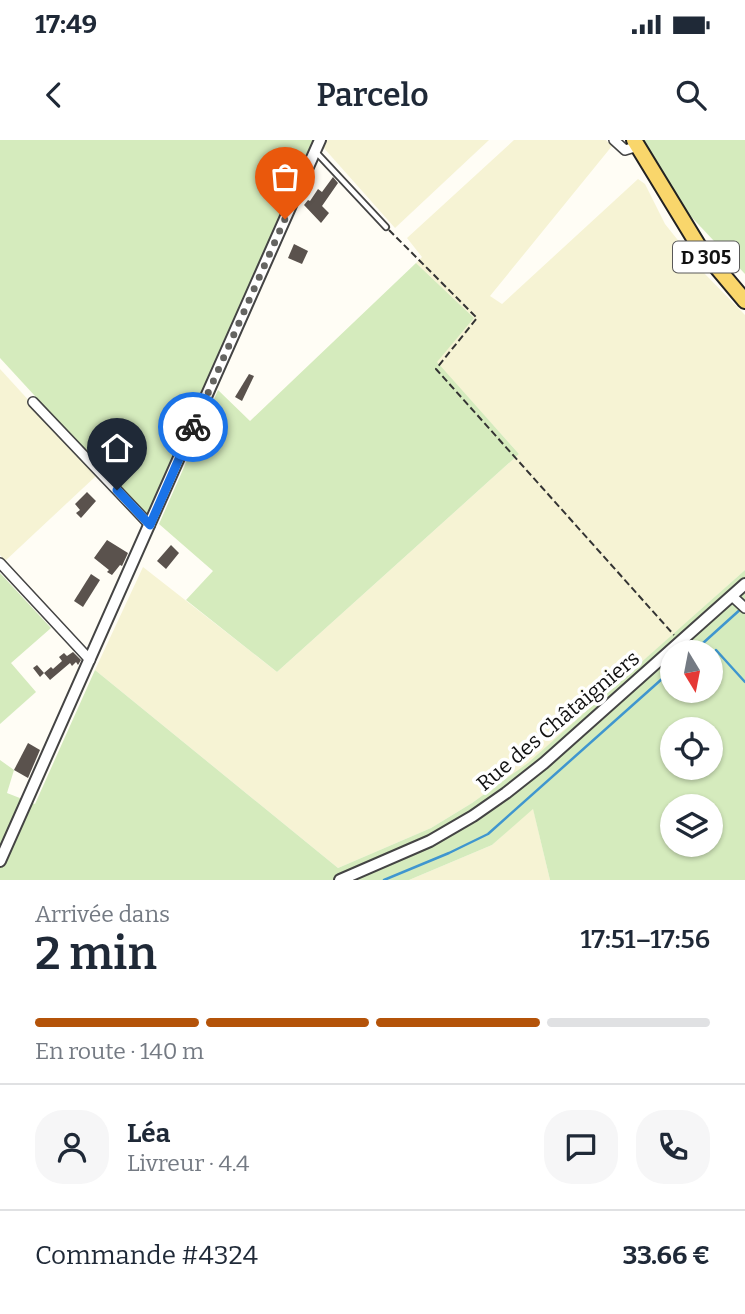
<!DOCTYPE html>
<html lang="fr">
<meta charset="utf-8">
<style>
:root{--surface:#fff;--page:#f6f6f7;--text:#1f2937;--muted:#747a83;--line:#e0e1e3;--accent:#b45309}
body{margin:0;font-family:Bitter,serif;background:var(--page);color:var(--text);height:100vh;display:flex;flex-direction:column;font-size:26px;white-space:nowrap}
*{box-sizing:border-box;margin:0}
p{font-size:23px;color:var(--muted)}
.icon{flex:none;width:38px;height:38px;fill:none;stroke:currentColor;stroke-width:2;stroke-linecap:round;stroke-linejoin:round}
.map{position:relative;height:740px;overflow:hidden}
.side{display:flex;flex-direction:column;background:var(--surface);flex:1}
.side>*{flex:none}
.needle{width:46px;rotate:170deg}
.fabs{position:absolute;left:660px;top:500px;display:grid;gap:14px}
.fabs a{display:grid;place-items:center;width:63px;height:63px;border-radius:50%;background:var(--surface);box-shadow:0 2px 5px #0004;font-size:35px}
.pin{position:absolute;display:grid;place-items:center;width:60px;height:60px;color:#fff;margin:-72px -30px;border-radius:50% 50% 50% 0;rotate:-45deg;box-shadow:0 0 7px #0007}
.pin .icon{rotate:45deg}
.courier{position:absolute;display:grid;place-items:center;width:70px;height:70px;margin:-35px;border:5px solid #1a73e8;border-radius:50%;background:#fff;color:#222;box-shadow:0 2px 9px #0007}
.headline em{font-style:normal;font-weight:600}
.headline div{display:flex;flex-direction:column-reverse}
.headline{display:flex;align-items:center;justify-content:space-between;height:119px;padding:0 35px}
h1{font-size:46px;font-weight:600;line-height:52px}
.bar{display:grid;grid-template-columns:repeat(4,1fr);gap:10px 7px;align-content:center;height:84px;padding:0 35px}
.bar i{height:9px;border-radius:5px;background:var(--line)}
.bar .active{background:var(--accent)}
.bar p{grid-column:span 4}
.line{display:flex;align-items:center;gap:18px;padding:0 35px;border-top:2px solid var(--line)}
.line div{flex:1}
.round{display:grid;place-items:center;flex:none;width:74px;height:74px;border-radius:28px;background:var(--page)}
.status{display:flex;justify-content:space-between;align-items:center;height:49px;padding:0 35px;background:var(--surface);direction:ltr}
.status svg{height:19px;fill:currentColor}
header{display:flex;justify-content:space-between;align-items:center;height:91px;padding:0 35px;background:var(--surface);font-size:32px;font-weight:600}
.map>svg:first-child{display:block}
.farmland{fill:#f6f3d4}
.green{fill:#d5ebbd;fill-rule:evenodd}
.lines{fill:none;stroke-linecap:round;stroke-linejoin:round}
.stream{stroke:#3f96cf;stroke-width:2.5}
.building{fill:#5a524d}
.service-casing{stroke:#444;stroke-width:8}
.minor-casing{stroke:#444;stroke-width:12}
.tertiary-casing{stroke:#444;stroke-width:14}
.primary-casing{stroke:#222;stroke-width:18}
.path{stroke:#333;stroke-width:2;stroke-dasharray:7 3.5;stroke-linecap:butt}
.service{stroke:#fff;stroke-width:4.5}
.minor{stroke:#fff;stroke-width:9}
.tertiary{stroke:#fff;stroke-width:10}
.primary{stroke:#f9d66b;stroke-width:14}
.done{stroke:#646461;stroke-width:7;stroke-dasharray:0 12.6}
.route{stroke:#1a73e8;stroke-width:9}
.labels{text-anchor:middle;stroke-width:7;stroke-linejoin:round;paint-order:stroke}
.shield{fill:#fff;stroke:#585858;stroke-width:2}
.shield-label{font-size:19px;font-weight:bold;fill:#111}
.street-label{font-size:21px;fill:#111;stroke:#fff}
</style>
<div class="status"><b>17:49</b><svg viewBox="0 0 49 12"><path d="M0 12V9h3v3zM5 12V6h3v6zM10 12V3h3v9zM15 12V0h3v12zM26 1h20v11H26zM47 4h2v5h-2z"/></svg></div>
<header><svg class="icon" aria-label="back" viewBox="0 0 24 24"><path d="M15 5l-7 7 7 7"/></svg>Parcelo<svg class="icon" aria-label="search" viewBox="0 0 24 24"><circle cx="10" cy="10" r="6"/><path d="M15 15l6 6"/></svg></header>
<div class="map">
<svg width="745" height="740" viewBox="0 0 745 740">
<rect width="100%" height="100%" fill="#fffdf5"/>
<g class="farmland">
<path d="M326,0H489L395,88L323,7Z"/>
<path d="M514,0H606L612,6L490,156L502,164L638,39L645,44L665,84L705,134L745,175V430L529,623L472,663L431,688L338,728L95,530L143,427L277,532L519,314L436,222L474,178L416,123L422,117L407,98Z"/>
<path d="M0,229L97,335L5,421L0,415Z"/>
<path d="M533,668L550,740H409L492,705Z"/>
</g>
<g class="green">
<path d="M0,0H315L149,380L0,218Z"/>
<path d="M644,0H745V134L683,68Z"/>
<path d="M416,123L474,178L437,222L519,314L277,532L186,460L213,431L159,384L218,250L250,281Z"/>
<path d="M745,430V740H550L533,669L492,705L409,740H0V620L14,630L7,653L35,664L95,530L338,728L431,688L472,663L528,623ZM672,513H710V551H672ZM672,590H710V628H672ZM672,667H710V705H672Z"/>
<path d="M0,433L51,488L11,523L36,552L0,584Z"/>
</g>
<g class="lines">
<g class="stream">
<path d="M716,510L745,542"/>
<path d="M692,513L743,467"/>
<path d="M384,740L449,713L488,694L672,530"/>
</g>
</g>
<g class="building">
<path d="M333,37L338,43L322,66L329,73L321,83L304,65L308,60L310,61L318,49L322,52Z"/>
<path d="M294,104L308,111L302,124L288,118Z"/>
<path d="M249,234L254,236L242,261L235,257Z"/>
<path d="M87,352L96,361L81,378L76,373L80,370L75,364Z"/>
<path d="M107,400L128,413L122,426L120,425L112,435L107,432L109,430L94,418Z"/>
<path d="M171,405L179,413L166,429L157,421Z"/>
<path d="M91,434L100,440L83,467L74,461Z"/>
<path d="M73,512L81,520L78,525L76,522L72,526L70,523L50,540L44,533L40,537L33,528L37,525L44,533L51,527L53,529L62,521L59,517L64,513L67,516Z"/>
<path d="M28,603L40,610L28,638L14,630Z"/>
</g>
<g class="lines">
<defs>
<path id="service" d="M315,11L386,87"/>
<g id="minor">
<path d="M614,0L625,10L638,6"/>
<path d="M33,262L150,385"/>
<path d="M0,423L90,520"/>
<path d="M732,456L745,468"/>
</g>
<g id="tertiary">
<path d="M0,721L320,0"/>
<path d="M340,740L430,701L473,676L506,653L544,623L745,444"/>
</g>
<path id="primary" d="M634,0L698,105L745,161"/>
</defs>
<use href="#service" class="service-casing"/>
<use href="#minor" class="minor-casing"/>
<use href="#tertiary" class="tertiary-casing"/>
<use href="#primary" class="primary-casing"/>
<path class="path" d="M389,90L477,178L436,229L674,495"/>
<use href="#service" class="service"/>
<use href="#minor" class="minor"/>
<use href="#tertiary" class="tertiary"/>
<use href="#primary" class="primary"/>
</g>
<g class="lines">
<path class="done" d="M193,287L285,79"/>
<path class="route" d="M117,350L150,385L193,287"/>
</g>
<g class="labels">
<rect class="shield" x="673" y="101.5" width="66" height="31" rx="5"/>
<g class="shield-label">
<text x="706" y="124">D 305</text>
</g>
<g class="street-label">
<text transform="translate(558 581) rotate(-40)" y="7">Rue des Châtaigniers</text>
</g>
</g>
</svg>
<div class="fabs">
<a><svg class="needle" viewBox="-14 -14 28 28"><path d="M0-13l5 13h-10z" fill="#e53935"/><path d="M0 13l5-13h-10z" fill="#747a83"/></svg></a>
<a><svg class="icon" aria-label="locate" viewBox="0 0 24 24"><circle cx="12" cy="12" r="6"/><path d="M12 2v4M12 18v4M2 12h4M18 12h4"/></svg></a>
<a><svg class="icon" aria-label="layers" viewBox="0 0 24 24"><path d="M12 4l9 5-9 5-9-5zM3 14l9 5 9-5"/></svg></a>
</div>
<div class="pin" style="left:285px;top:79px;background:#ea580c"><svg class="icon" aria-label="bag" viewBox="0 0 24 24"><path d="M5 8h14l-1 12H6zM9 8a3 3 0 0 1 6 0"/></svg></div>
<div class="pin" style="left:117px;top:350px;background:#1f2937"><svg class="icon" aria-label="home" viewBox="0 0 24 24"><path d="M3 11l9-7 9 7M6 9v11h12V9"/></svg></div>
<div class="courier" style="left:193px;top:287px"><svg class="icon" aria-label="bike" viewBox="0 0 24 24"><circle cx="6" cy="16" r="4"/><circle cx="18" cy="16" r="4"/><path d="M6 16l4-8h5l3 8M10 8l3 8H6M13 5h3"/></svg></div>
</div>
<section class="side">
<div class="headline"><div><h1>2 min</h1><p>Arrivée dans</p></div><em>17:51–17:56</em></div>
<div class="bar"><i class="active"></i><i class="active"></i><i class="active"></i><i></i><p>En route · 140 m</p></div>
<div class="line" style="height:126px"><a class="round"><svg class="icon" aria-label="person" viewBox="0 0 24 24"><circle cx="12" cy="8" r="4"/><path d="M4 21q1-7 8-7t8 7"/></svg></a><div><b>Léa</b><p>Livreur · 4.4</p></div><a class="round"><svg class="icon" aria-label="chat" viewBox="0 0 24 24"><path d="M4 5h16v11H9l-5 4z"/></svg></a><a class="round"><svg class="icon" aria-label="phone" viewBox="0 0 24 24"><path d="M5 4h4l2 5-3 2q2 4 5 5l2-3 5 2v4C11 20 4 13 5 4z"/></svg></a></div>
<div class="line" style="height:91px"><div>Commande #4324</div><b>33.66 €</b></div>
</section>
